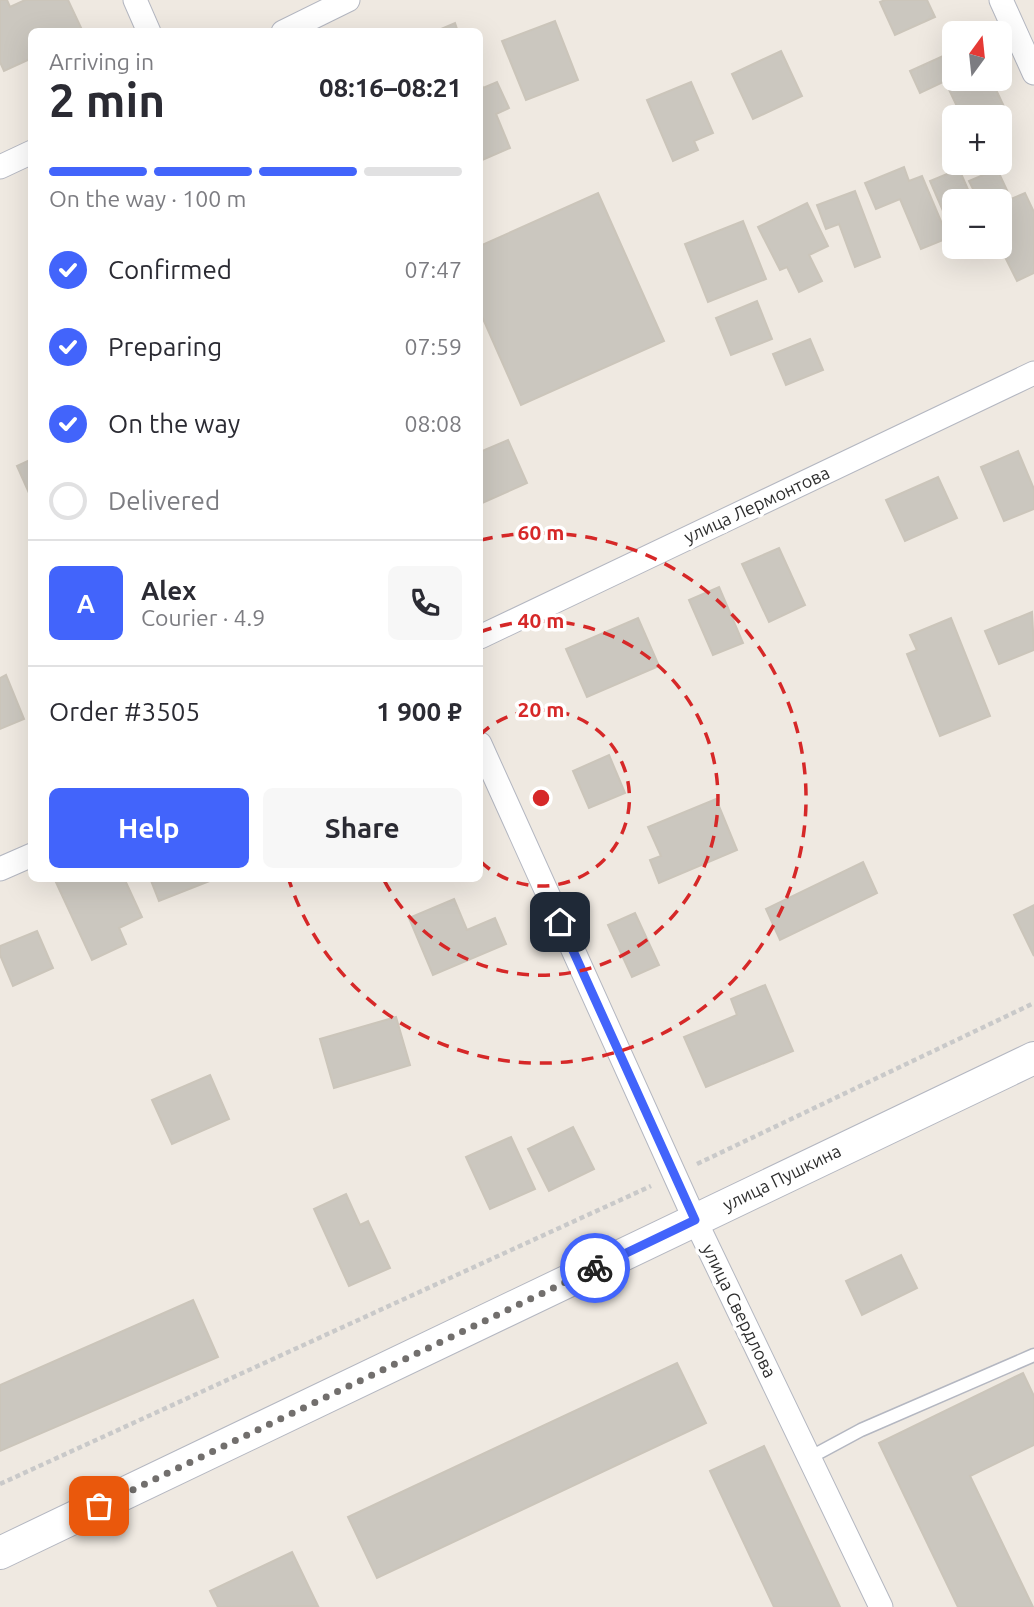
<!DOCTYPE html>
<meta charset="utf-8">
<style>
:root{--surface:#fff;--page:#f7f7f7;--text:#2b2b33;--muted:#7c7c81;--line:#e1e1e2;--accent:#4264fb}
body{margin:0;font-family:Ubuntu,sans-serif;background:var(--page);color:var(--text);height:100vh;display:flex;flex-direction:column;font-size:26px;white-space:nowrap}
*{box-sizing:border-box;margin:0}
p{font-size:23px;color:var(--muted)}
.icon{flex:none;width:38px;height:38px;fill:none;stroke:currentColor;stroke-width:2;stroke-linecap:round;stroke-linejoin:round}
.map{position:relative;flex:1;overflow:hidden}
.drawer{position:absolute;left:28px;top:28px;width:455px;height:854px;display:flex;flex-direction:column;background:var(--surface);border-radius:10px;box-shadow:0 7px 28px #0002}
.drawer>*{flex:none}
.needle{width:46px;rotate:15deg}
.controls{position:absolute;left:942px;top:21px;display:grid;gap:14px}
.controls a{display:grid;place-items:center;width:70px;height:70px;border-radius:10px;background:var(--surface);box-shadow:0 7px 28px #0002;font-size:35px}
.pin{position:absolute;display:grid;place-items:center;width:60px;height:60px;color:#fff;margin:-30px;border-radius:14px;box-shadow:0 4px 10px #0006}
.courier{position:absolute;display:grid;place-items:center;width:70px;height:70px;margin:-35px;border:5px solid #4264fb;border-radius:50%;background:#fff;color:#222;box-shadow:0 2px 9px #0007}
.summary em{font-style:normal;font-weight:600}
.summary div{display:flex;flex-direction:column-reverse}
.summary{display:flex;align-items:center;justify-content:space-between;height:119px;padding:0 21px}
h1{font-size:46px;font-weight:600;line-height:52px}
.bar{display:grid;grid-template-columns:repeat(4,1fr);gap:10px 7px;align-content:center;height:84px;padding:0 21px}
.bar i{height:9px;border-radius:5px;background:var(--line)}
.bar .active{background:var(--accent)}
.bar p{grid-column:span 4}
.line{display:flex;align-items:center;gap:18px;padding:0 21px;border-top:2px solid var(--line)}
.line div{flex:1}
.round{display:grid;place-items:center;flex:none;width:74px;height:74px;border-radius:10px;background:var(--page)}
ol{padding:0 21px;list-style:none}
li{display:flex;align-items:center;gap:21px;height:77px}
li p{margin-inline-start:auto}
li .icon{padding:7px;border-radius:50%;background:var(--accent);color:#fff;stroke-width:4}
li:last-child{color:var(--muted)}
li i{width:38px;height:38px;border:4px solid var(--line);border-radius:50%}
.button{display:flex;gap:14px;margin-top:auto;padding:14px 21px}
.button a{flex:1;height:80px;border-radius:10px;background:var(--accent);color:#fff;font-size:28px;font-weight:600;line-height:80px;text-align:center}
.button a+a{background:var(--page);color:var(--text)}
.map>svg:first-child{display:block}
.building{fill:#cbc7bf;stroke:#cbc5ba;stroke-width:2}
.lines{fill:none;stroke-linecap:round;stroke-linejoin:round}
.lane-casing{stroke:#b4b7c1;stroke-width:15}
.street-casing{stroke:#b4b7c1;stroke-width:25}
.secondary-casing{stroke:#b4b7c1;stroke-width:34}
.path{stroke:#c9c9c9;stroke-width:4.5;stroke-dasharray:5 3.5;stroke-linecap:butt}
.lane{stroke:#fff;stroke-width:12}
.street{stroke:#fff;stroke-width:23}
.secondary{stroke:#fff;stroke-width:32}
.done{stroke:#726f6d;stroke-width:7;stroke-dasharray:0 12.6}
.route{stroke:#4264fb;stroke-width:9}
.ring{fill:none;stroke:#d62828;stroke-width:3.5;stroke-dasharray:12 9}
.labels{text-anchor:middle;stroke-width:7;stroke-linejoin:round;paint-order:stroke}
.street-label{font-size:18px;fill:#2e2e2e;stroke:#fff}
.centre{fill:#d62828;stroke:#fff;stroke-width:3.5}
.ring-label{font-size:21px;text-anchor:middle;font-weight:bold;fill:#d62828;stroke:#fff;stroke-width:7;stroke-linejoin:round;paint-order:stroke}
</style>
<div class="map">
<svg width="1034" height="1607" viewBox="0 0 1034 1607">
<rect width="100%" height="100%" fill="#efe9e1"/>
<g class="building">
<path d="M0,0H7L10,7L25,0H68L83,32H32V58L4,71L0,62Z"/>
<path d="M885,0H927L935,17L895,35L880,2Z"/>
<path d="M555,21L578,80L526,100L502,41Z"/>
<path d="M455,23L458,32H434Z"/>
<path d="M781,51L802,96L753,119L732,74Z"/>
<path d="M954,51V79H991L1007,113L997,117H962L945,81L920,93L910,71Z"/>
<path d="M480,81L483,88L497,82L509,108L496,114L510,148L480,161Z"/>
<path d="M691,82L713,133L694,141L698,150L673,161L647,100Z"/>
<path d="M904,167L909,181L922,176L948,238L921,249L900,199L876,209L865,183Z"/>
<path d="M959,169L973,201H954V226L950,227L930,181Z"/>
<path d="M997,169L1011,199L1025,193L1034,212V273L1017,281L999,245V201H979L969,181Z"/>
<path d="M855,191L880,257L855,267L839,224L826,229L817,205Z"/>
<path d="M598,193L664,341L521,405L480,312V246Z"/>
<path d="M807,203L828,246L809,255L822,281L799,292L787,267L780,270L758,227Z"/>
<path d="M743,221L766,279L708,302L685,244Z"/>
<path d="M757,301L772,339L731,355L716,318Z"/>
<path d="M810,339L823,370L786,385L773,354Z"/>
<path d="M508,440L527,483L480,504V452Z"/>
<path d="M1018,451L1034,489V509L1004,521L981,467Z"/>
<path d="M32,459V492L29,493L17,466Z"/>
<path d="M938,477L957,518L905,541L886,500Z"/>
<path d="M779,548L805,605L769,622L742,564Z"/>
<path d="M719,587L743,643L713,655L689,600Z"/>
<path d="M1032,612L1034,650L999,664L985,631Z"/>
<path d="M638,618L659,666L587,697L566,649Z"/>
<path d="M951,618L990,716L940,736L907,654L917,650L910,635Z"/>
<path d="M6,675L24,719L0,729V678Z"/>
<path d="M609,755L625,793L589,808L573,771Z"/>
<path d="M716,799L737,850L659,883L650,860L661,856L648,827Z"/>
<path d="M863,862L877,893L780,940L766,909Z"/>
<path d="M54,878H124L142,917L119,928L126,944L92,960Z"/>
<path d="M150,878H212V880L159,901Z"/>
<path d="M454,899L467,930L495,918L506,944L433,975L409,918Z"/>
<path d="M1034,905V956L1014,915Z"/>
<path d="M635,913L659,965L632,977L608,925Z"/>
<path d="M37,931L53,968L13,986L0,955V946Z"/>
<path d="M765,985L793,1051L706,1087L684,1037L737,1015L731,999Z"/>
<path d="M396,1017L410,1065L334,1088L320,1039Z"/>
<path d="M210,1075L229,1119L172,1144L152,1100Z"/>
<path d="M573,1127L594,1169L549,1191L528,1149Z"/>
<path d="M511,1137L535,1189L490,1209L466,1157Z"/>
<path d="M346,1194L360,1225L368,1221L390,1268L349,1286L314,1209Z"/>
<path d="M901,1255L917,1288L862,1315L846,1281Z"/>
<path d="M193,1300L218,1357L0,1451V1385Z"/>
<path d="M677,1363L706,1423L377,1578L348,1517Z"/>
<path d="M1023,1373L1034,1396V1445L970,1476L1033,1607H958L879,1443Z"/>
<path d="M764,1446L840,1607H774L710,1471Z"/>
<path d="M292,1552L318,1606L218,1607L210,1591Z"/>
</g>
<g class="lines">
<defs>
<path id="lane" d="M809,1458L861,1430L1034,1355"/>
<g id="street">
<path d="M135,0L149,32"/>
<path d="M1001,0L1034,73"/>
<path d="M283,32L348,0"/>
<path d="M0,167L32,152"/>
<path d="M480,637L1034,373"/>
<path d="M480,744L695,1220L881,1607"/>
<path d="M0,869L32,855"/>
</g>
<path id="secondary" d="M0,1553L1034,1058"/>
</defs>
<use href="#lane" class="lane-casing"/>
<use href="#street" class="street-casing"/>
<use href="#secondary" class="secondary-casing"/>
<g class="path">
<path d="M697,1164L1034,1003"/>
<path d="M0,1484L651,1186"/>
</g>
<use href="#lane" class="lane"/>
<use href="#street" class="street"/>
<use href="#secondary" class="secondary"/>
</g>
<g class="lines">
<path class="done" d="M99,1506L595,1268"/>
<path class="route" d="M560,922L695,1220L595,1268"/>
</g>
<g class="ring">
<path d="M480 735A88 88 0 1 1 480 861"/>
<path d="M480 632A177 177 0 1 1 384 880"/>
<path d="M481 540A265 265 0 1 1 289 880"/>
</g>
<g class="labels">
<g class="street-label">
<text transform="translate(757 505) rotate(-25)" y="6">улица Лермонтова</text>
<text transform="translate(782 1178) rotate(-26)" y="6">улица Пушкина</text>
<text transform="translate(739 1311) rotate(64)" y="6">улица Свердлова</text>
</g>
</g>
<circle cx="541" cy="798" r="10" class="centre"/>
<g class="ring-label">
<text x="541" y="540">60 m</text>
<text x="541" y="628">40 m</text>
<text x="541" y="717">20 m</text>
</g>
</svg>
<div class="controls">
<a><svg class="needle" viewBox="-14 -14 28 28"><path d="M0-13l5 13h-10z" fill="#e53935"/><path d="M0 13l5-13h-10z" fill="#7c7c81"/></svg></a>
<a>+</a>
<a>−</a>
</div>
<div class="pin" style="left:99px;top:1506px;background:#ea580c"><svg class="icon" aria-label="bag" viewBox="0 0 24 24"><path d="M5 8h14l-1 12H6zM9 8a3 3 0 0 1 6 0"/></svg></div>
<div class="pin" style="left:560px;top:922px;background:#1f2937"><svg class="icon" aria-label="home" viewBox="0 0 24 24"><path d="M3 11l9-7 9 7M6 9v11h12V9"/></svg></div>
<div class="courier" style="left:595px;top:1268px"><svg class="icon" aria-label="bike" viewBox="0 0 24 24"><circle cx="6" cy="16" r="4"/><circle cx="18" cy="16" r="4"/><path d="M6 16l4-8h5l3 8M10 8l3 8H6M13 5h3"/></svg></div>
<section class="drawer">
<div class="summary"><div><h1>2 min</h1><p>Arriving in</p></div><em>08:16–08:21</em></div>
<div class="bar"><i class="active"></i><i class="active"></i><i class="active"></i><i></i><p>On the way · 100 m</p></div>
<ol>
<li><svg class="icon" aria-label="check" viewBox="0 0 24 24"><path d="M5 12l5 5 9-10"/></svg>Confirmed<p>07:47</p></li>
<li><svg class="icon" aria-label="check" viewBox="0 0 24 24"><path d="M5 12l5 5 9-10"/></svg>Preparing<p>07:59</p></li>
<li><svg class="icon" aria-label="check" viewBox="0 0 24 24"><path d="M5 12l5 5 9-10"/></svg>On the way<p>08:08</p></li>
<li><i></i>Delivered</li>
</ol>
<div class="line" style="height:126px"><b class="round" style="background:var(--accent);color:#fff">A</b><div><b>Alex</b><p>Courier · 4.9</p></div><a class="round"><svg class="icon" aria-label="phone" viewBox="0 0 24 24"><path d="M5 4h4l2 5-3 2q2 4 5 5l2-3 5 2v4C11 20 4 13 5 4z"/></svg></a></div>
<div class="line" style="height:91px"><div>Order #3505</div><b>1 900 ₽</b></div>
<div class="button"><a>Help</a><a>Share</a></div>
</section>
</div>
